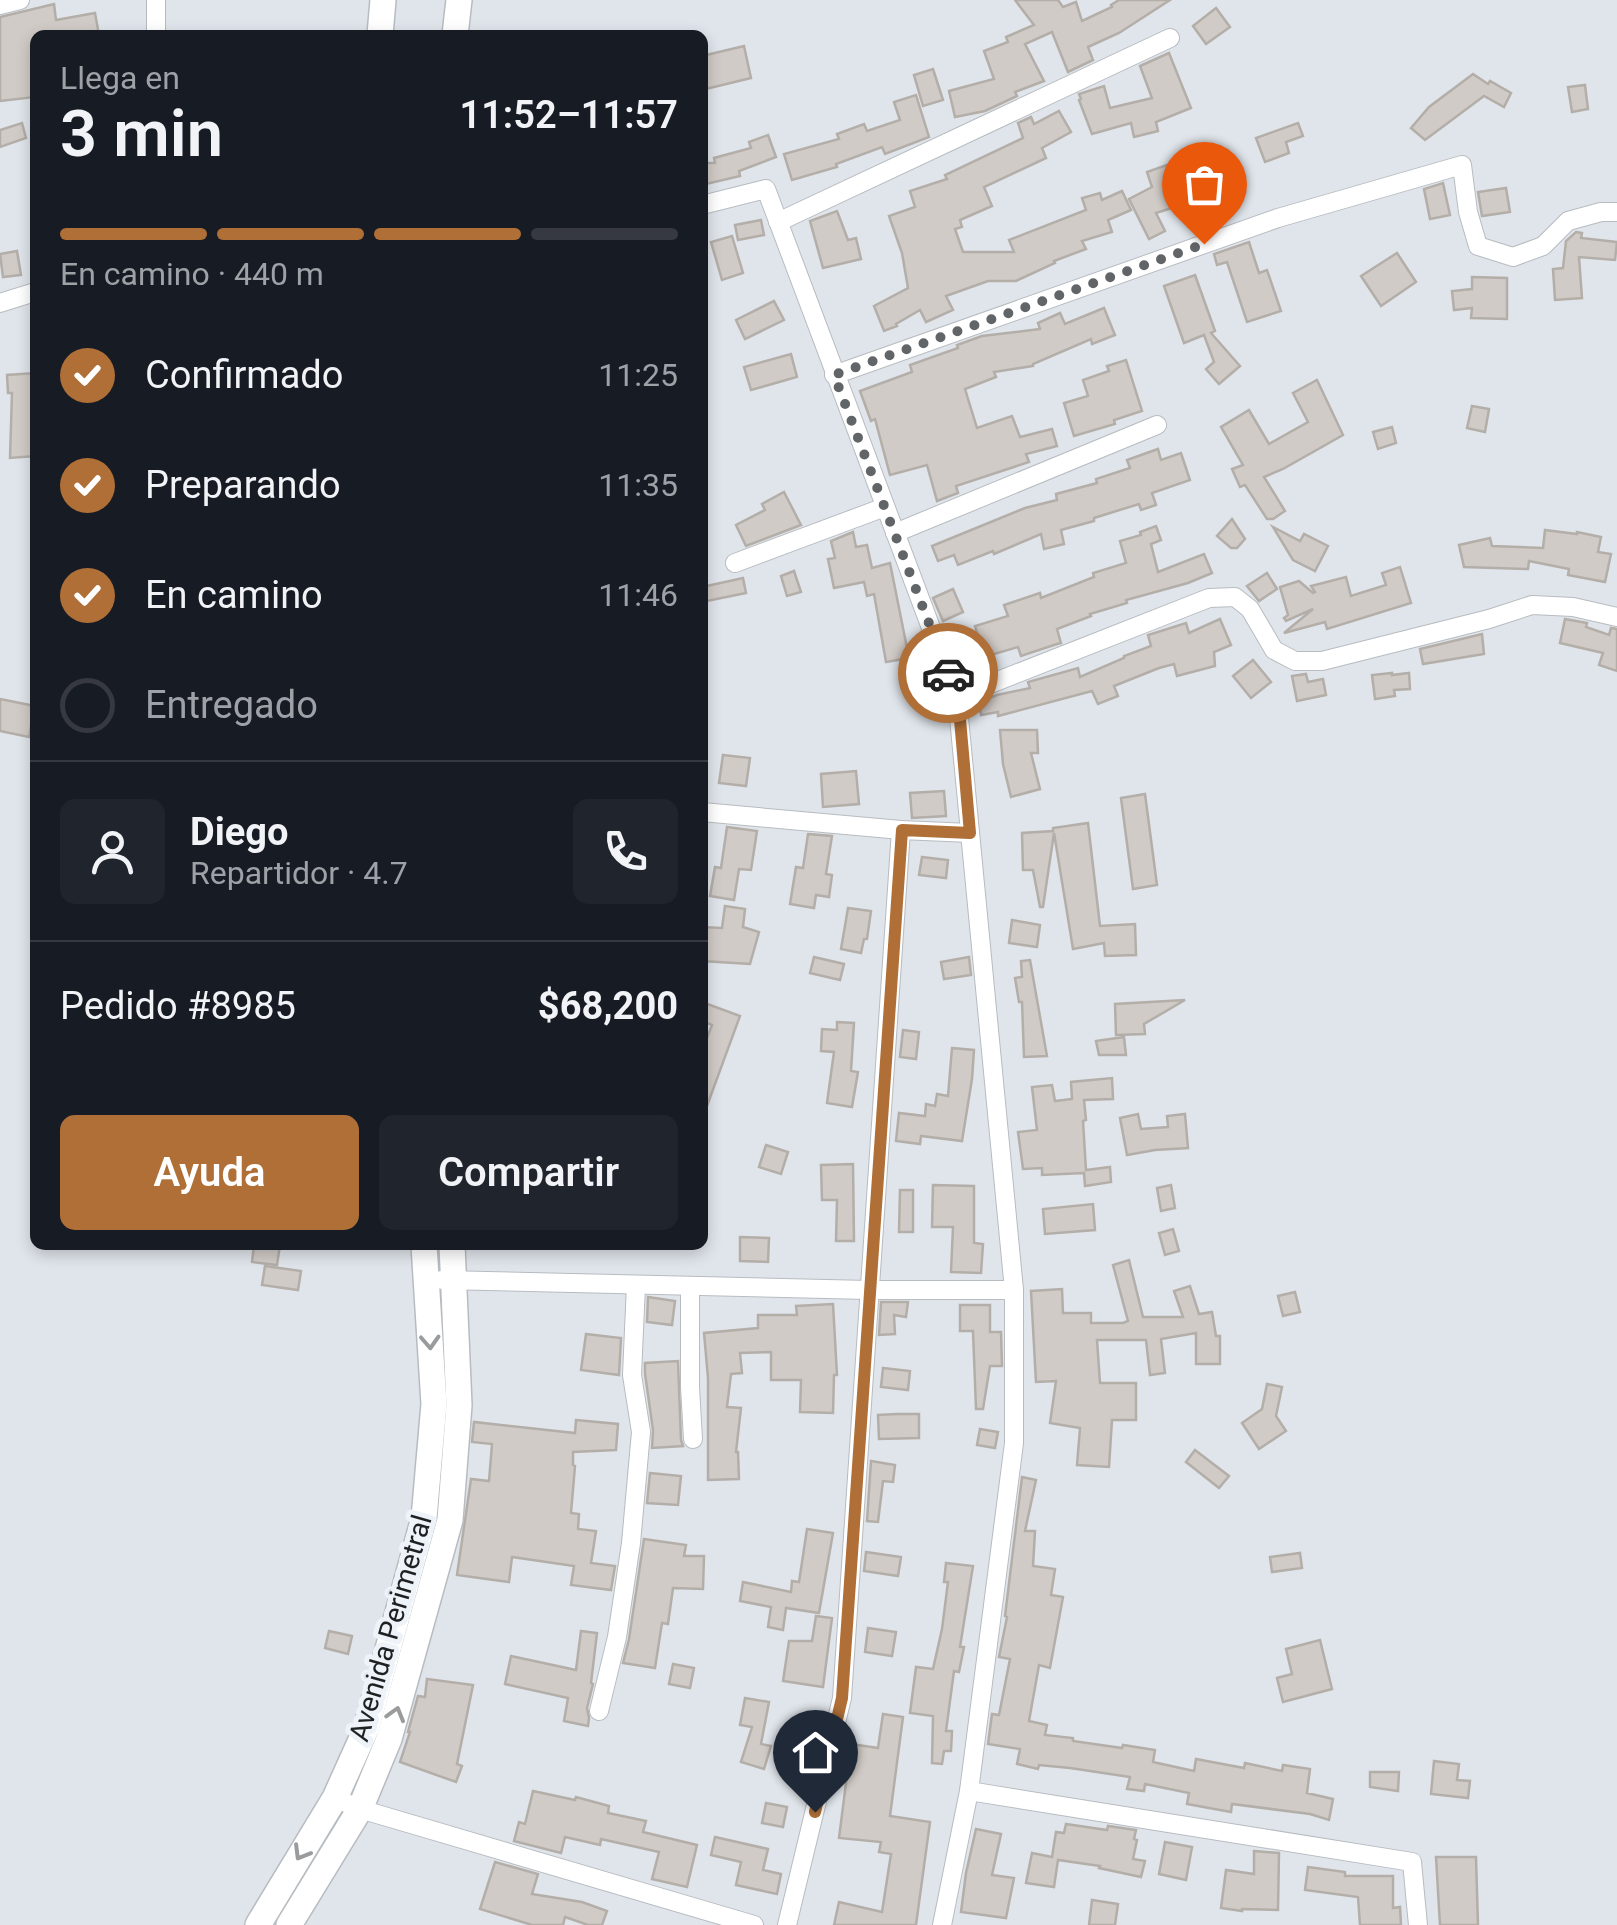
<!DOCTYPE html>
<html lang="es">
<meta charset="utf-8">
<style>
:root{--surface:#171b24;--page:#20242c;--text:#f1f3f6;--muted:#9ea1a6;--line:#363941;--accent:#af6f37}
body{margin:0;font-family:Roboto,sans-serif;background:var(--page);color:var(--text);height:100vh;display:flex;flex-direction:column;font-size:38px;white-space:nowrap}
*{box-sizing:border-box;margin:0}
p{font-size:32px;color:var(--muted)}
.icon{flex:none;width:55px;height:55px;fill:none;stroke:currentColor;stroke-width:2;stroke-linecap:round;stroke-linejoin:round}
.map{position:relative;flex:1;overflow:hidden}
.sheet{position:absolute;left:30px;top:30px;width:678px;height:1220px;display:flex;flex-direction:column;background:var(--surface);border-radius:15px;box-shadow:0 5px 15px #0003}
.sheet>*{flex:none}
.pin{position:absolute;display:grid;place-items:center;width:85px;height:85px;color:#fff;margin:-102px -42px;border-radius:50% 50% 50% 0;rotate:-45deg;box-shadow:0 0 10px #0007}
.pin .icon{rotate:45deg}
.courier{position:absolute;display:grid;place-items:center;width:100px;height:100px;margin:-50px;border:8px solid #af6f37;border-radius:50%;background:#fff;color:#222;box-shadow:0 2px 12px #0007}
.summary em{font-style:normal;font-weight:600}
.summary div{display:flex;flex-direction:column-reverse}
.summary{display:flex;align-items:center;justify-content:space-between;height:170px;padding:0 30px}
h1{font-size:65px;font-weight:600;line-height:75px}
.bar{display:grid;grid-template-columns:repeat(4,1fr);gap:15px 10px;align-content:center;height:120px;padding:0 30px}
.bar i{height:12px;border-radius:8px;background:var(--line)}
.bar .current{background:var(--accent)}
.bar p{grid-column:span 4}
.line{display:flex;align-items:center;gap:25px;padding:0 30px;border-top:2px solid var(--line)}
.line div{flex:1}
.round{display:grid;place-items:center;flex:none;width:105px;height:105px;border-radius:15px;background:var(--page)}
ol{padding:0 30px;list-style:none}
li{display:flex;align-items:center;gap:30px;height:110px}
li p{margin-inline-start:auto}
li .icon{padding:10px;border-radius:50%;background:var(--accent);color:#fff;stroke-width:4}
li:last-child{color:var(--muted)}
li i{width:55px;height:55px;border:5px solid var(--line);border-radius:50%}
.cta{display:flex;gap:20px;margin-top:auto;padding:20px 30px}
.cta a{flex:1;height:115px;border-radius:15px;background:var(--accent);color:#fff;font-size:40px;font-weight:600;line-height:115px;text-align:center}
.cta a+a{background:var(--page);color:var(--text)}
.map>svg:first-child{display:block}
.building{fill:#d1cbc7;stroke:#b4aea9;stroke-width:2.5}
.lines{fill:none;stroke-linecap:round;stroke-linejoin:round}
.minor-casing{stroke:#b7bcc1;stroke-width:20}
.secondary-casing{stroke:#b7bcc1;stroke-width:28}
.minor{stroke:#fff;stroke-width:18}
.secondary{stroke:#fff;stroke-width:25}
.oneway{stroke:#9a9b9c}
.done{stroke:#626568;stroke-width:10;stroke-dasharray:0 18}
.route{stroke:#af6f37;stroke-width:12}
.labels{text-anchor:middle;stroke-width:10;stroke-linejoin:round;paint-order:stroke}
.street-label{font-size:28px;fill:#1e2022;stroke:#edf3f8}
</style>
<div class="map">
<svg width="1617" height="1925" viewBox="0 0 1617 1925">
<rect width="100%" height="100%" fill="#e0e5eb"/>
<g class="building">
<path d="M1015,0H1058L1063,7L1076,2L1082,21L1112,7L1111,5L1119,0H1170L1119,33L1088,47L1093,60L1068,72L1052,32L1025,44L1044,81L1015,92L1017,96L985,111L955,117L949,91L994,79L984,51L1008,42L1006,37L1034,25Z"/>
<path d="M54,4L56,20L95,13L99,35H35V97L0,101V17Z"/>
<path d="M1216,8L1230,27L1206,44L1193,26Z"/>
<path d="M744,46L751,78L702,90V56Z"/>
<path d="M1169,53L1191,108L1156,122L1158,131L1134,137L1131,123L1092,134L1079,100L1081,99L1079,94L1104,86L1110,108L1152,98L1140,66Z"/>
<path d="M933,69L943,100L923,106L914,75Z"/>
<path d="M1473,74L1488,84L1490,81L1511,93L1504,107L1484,96L1425,140L1411,128L1429,107Z"/>
<path d="M1585,85L1588,109L1572,112L1568,87Z"/>
<path d="M916,95L929,137L885,154L882,147L836,164L837,167L792,180L784,154L839,139L837,134L864,124L867,131L900,120L894,102Z"/>
<path d="M1059,111L1071,132L1042,148L1046,158L984,187L992,206L960,220L962,227L955,229L963,252H1014L1009,240L1086,210L1082,198L1100,193L1102,200L1122,191L1131,210L1108,220L1112,232L1082,241L1086,249L1054,261L1055,263L1016,281H988L946,296L953,310L926,322L920,310L896,324L897,326L884,331L874,306L908,288L902,253L889,216L915,207L910,191L947,179L945,175L1023,138L1018,123L1031,117L1034,124Z"/>
<path d="M22,123L26,138L0,147V130Z"/>
<path d="M1298,123L1303,136L1286,142L1289,153L1265,162L1256,138Z"/>
<path d="M768,135L776,157L739,171L740,176L702,185V163H715L714,158L751,148L749,142Z"/>
<path d="M1175,162L1180,179L1220,167L1227,190L1156,213L1165,231L1149,239L1129,199L1152,187L1147,172Z"/>
<path d="M1443,183L1450,215L1430,219L1424,189Z"/>
<path d="M1506,188L1510,212L1482,216L1478,192Z"/>
<path d="M837,211L848,240L856,238L861,259L823,268L810,221Z"/>
<path d="M761,220L764,235L738,240L735,225Z"/>
<path d="M1576,232L1582,233L1581,238L1617,242L1615,260L1579,257L1582,298L1555,300L1553,269L1563,268L1566,241Z"/>
<path d="M732,236L743,273L722,280L711,242Z"/>
<path d="M1249,242L1259,273L1267,270L1281,311L1247,322L1227,262L1217,265L1214,254Z"/>
<path d="M17,251L21,275L3,277L0,254Z"/>
<path d="M1397,253L1416,282L1381,306L1361,276Z"/>
<path d="M1195,275L1215,331L1211,333L1240,366L1219,384L1206,369L1214,362L1204,335L1184,343L1164,286Z"/>
<path d="M1472,277L1507,278V319L1471,318L1472,308L1454,310L1452,291L1472,289Z"/>
<path d="M774,301L784,320L745,339L736,320Z"/>
<path d="M1104,308L1115,335L1092,344L1091,339L1033,364V366L994,372L996,377L965,389L977,428L1012,416L1020,437L1052,429L1057,446L1026,454L1029,462L956,486L958,493L937,501L927,465L890,475L875,419L871,421L860,391L912,372L910,365L958,348L957,345L982,336L1040,329L1038,323L1060,313L1065,324Z"/>
<path d="M791,354L797,377L751,390L744,367Z"/>
<path d="M1126,360L1142,411L1114,420L1115,424L1074,436L1064,403L1088,396L1083,380L1109,371L1107,366Z"/>
<path d="M35,373L33,442H35V456L10,458L12,393H8L7,375Z"/>
<path d="M1317,380L1343,435L1283,469L1264,477L1285,511L1273,519H1267L1245,485L1240,487L1232,469L1243,465L1221,427L1249,410L1269,444L1308,422L1293,393Z"/>
<path d="M1472,406L1489,409L1485,432L1467,428Z"/>
<path d="M1392,427L1396,443L1378,449L1373,432Z"/>
<path d="M1158,449L1161,460L1181,453L1190,480L1152,493L1156,505L1141,510L1139,504L1094,518V521L1061,530L1064,544L1044,549L1041,534L994,554L993,551L958,565L954,555L938,561L932,546L1025,508L1057,500L1056,494L1097,483L1096,479L1130,468L1127,460Z"/>
<path d="M784,492L801,525L746,546L736,525L765,510L762,504Z"/>
<path d="M1232,519L1245,539L1237,548H1231L1217,536Z"/>
<path d="M1156,526L1161,540L1151,544L1158,572L1204,554L1212,573L1188,583L1126,600L1127,603L1090,614L1091,616L1057,629L1061,643L1057,644L1021,656L1018,647L984,657L975,626L1008,616L1004,605L1040,593L1041,598L1094,577L1093,573L1126,563L1120,541L1141,535L1140,532Z"/>
<path d="M1273,527L1300,541L1304,534L1328,546L1315,571L1293,560Z"/>
<path d="M1545,530L1577,534V532L1601,537L1598,552L1611,554L1605,582L1568,575L1569,569L1529,561L1528,569L1464,567L1459,545L1490,538L1492,546L1543,548Z"/>
<path d="M853,532L856,547L867,545L872,568L890,563L909,658L886,662L874,594L867,596L864,582L834,588L828,559L835,558L831,541Z"/>
<path d="M1400,567L1411,603L1327,629L1325,622L1284,633L1313,609L1286,621L1284,618L1288,615L1280,587L1299,581L1313,593L1315,592L1311,586L1346,577L1351,596L1386,585L1382,573Z"/>
<path d="M794,571L801,592L787,596L781,576Z"/>
<path d="M1267,573L1277,589L1259,601L1247,586Z"/>
<path d="M743,578L746,593L702,602V587Z"/>
<path d="M953,589L963,612L943,621L933,598Z"/>
<path d="M1220,619L1231,645L1214,652L1215,666L1177,676L1174,664L1159,668L1114,686L1118,696L1098,704L1092,691L998,716V712L981,715L979,702L997,695L1030,688L1028,682L1078,668L1080,677L1124,658V656L1151,646L1148,635L1186,623L1189,633Z"/>
<path d="M1565,619L1587,623L1586,627L1609,635L1611,628L1617,629V671L1599,665L1603,653L1560,643Z"/>
<path d="M1482,634L1484,654L1423,664L1420,649Z"/>
<path d="M1253,660L1271,682L1251,698L1233,676Z"/>
<path d="M1392,673V675L1409,673L1410,689L1394,690L1395,696L1375,699L1372,675Z"/>
<path d="M1306,674L1308,682L1323,679L1326,695L1297,701L1292,676Z"/>
<path d="M0,699L35,706L29,737L0,731Z"/>
<path d="M1000,730H1037L1038,753H1031L1040,789L1011,797L1003,764Z"/>
<path d="M723,755L750,758L746,786L719,783Z"/>
<path d="M856,771L859,804L823,807L821,774Z"/>
<path d="M944,791L946,816L912,818L910,793Z"/>
<path d="M1145,794L1157,885L1133,889L1121,798Z"/>
<path d="M1088,823L1100,926L1135,924L1136,955L1105,956L1104,943L1073,949L1054,833L1043,907H1040L1033,870H1023L1022,833L1053,831V828Z"/>
<path d="M727,827L757,831L751,870L739,869L734,900L710,896L715,867L721,868Z"/>
<path d="M808,834L832,836L826,874L832,875L829,897L816,895L814,908L790,904L796,867L803,868Z"/>
<path d="M922,857L948,860L946,878L919,875Z"/>
<path d="M725,906L745,909L743,927L759,932L750,964L702,961V927L722,928Z"/>
<path d="M848,908L871,911L867,939H864L861,953L841,949Z"/>
<path d="M1012,920L1040,925L1037,947L1009,943Z"/>
<path d="M814,957L844,964L840,980L810,973Z"/>
<path d="M969,957L971,975L944,979L941,962Z"/>
<path d="M1030,960L1036,994L1047,1056L1024,1057L1022,1002H1019L1015,978L1022,977L1021,961Z"/>
<path d="M1185,1000L1144,1024L1145,1034L1116,1035L1115,1004Z"/>
<path d="M702,1002L740,1016L704,1114H702V1051L712,1025L702,1021Z"/>
<path d="M837,1022L854,1023L851,1071L858,1072L852,1107L827,1103L834,1052L821,1051L822,1029L837,1030Z"/>
<path d="M903,1030L919,1032L916,1059L900,1057Z"/>
<path d="M1124,1037L1126,1055H1099L1096,1041Z"/>
<path d="M952,1048L974,1050L972,1079L962,1141L921,1136L920,1144L896,1141L899,1113L925,1116L926,1104L935,1106L937,1094L948,1096Z"/>
<path d="M1112,1078L1113,1099L1084,1100L1086,1120L1083,1121L1086,1170L1110,1167L1111,1182L1085,1186L1084,1173L1042,1175V1168L1023,1169L1018,1132L1037,1130L1032,1087L1052,1085L1055,1101L1072,1099L1071,1082Z"/>
<path d="M1138,1114L1141,1129L1168,1127L1167,1116L1185,1114L1188,1148L1155,1150L1127,1155L1120,1118Z"/>
<path d="M766,1145L788,1152L781,1174L759,1167Z"/>
<path d="M853,1164L854,1241H836L837,1200H822L821,1165Z"/>
<path d="M933,1185L974,1186V1243L983,1244L981,1273L951,1272L953,1227H932Z"/>
<path d="M1171,1185L1175,1208L1161,1211L1157,1188Z"/>
<path d="M900,1190H913V1232H899Z"/>
<path d="M1093,1204L1095,1230L1045,1234L1043,1209Z"/>
<path d="M1173,1229L1179,1251L1165,1255L1159,1233Z"/>
<path d="M740,1237L769,1238L768,1262L740,1261Z"/>
<path d="M254,1245H280L277,1265L252,1262Z"/>
<path d="M1129,1260L1143,1317H1183L1174,1291L1190,1286L1199,1314L1212,1312L1216,1336H1220V1364H1196V1333L1161,1339L1165,1373L1150,1375L1146,1340H1097L1100,1383H1136V1420H1112L1109,1467L1077,1465L1080,1428L1050,1423L1056,1381L1036,1382L1031,1291L1062,1289L1063,1313H1091V1323H1123L1128,1321L1113,1265Z"/>
<path d="M265,1266L301,1271L298,1290L262,1285Z"/>
<path d="M1295,1292L1300,1312L1283,1316L1278,1296Z"/>
<path d="M648,1297L675,1301L672,1325L647,1322Z"/>
<path d="M881,1302H908L906,1317L894,1315L895,1334L879,1335Z"/>
<path d="M833,1304L837,1375H834L833,1413L800,1412L801,1380H771V1352L740,1353L742,1373L731,1374L727,1407L741,1408L736,1452H738L739,1479L708,1480V1378L704,1333L758,1328V1315H797L796,1306Z"/>
<path d="M960,1305H990V1332H1001L1002,1366H990L983,1409H976L973,1331H960Z"/>
<path d="M586,1334L621,1338L619,1375L581,1370Z"/>
<path d="M678,1361L681,1440L683,1446L652,1448L653,1430L645,1374V1363Z"/>
<path d="M883,1368L910,1371L908,1390L881,1387Z"/>
<path d="M1267,1384L1282,1387L1276,1416L1286,1431L1259,1449L1242,1423L1262,1409Z"/>
<path d="M897,1414H919V1438L879,1439L878,1415Z"/>
<path d="M576,1420L618,1424L616,1450L573,1452V1465L575,1466L571,1513L579,1514L578,1529L596,1531L591,1563L615,1566L611,1590L571,1585L574,1566L512,1557L509,1582L457,1575L471,1479L489,1481L492,1444L472,1442L474,1422L575,1433Z"/>
<path d="M980,1429L998,1432L995,1448L977,1445Z"/>
<path d="M1195,1450L1229,1476L1219,1488L1186,1462Z"/>
<path d="M871,1461L895,1465L893,1482L883,1481L878,1522L867,1521Z"/>
<path d="M650,1473L681,1476L678,1505L647,1503Z"/>
<path d="M1022,1477L1036,1480L1025,1531H1035L1033,1566L1055,1569L1051,1595L1063,1597L1050,1668L1039,1665L1029,1721L1047,1725L1045,1735L1073,1738V1741L1122,1748L1123,1745L1155,1750L1153,1762L1194,1771L1196,1759L1244,1768L1245,1763L1282,1771L1283,1765L1310,1769L1307,1793L1333,1799L1329,1820L1310,1814L1232,1804L1231,1812L1187,1804L1189,1793L1145,1784L1144,1791L1127,1789L1130,1777L1070,1768L1039,1765L1038,1769L1017,1764L1020,1749L988,1744L992,1714L999,1715L1010,1659L999,1657L1007,1617L1005,1616Z"/>
<path d="M807,1529L833,1533L819,1613L786,1608L783,1630L768,1627L771,1607L740,1601L743,1582L791,1592L792,1581L799,1582Z"/>
<path d="M644,1539L686,1545L684,1556H704L703,1589L673,1588L668,1624L662,1623L655,1668L623,1663L629,1639Z"/>
<path d="M866,1552L901,1557L898,1576L864,1571Z"/>
<path d="M1300,1553L1302,1568L1272,1572L1270,1557Z"/>
<path d="M946,1563L973,1566L960,1647H964L959,1672L954,1671L946,1731H952L951,1751H944L942,1764L932,1763L933,1716L910,1713L916,1667L933,1669L942,1629L948,1582H944Z"/>
<path d="M816,1616L832,1618L823,1687L783,1681L789,1641H812Z"/>
<path d="M868,1628L896,1632L892,1656L865,1652Z"/>
<path d="M329,1631L352,1636L348,1654L325,1648Z"/>
<path d="M581,1631L597,1633L591,1683L593,1684L587,1708L589,1718L588,1726L564,1721L568,1698L505,1684L511,1656L576,1670Z"/>
<path d="M1320,1640L1332,1689L1283,1702L1277,1678L1292,1674L1286,1649Z"/>
<path d="M673,1664L694,1668L690,1688L669,1684Z"/>
<path d="M427,1679L473,1685L457,1764L462,1766L456,1782L400,1762L410,1732H408L418,1696L425,1697Z"/>
<path d="M745,1698L769,1702L761,1744L771,1746L764,1769L741,1762L752,1727L740,1725Z"/>
<path d="M883,1714L903,1717L890,1816L930,1822L916,1925H834L839,1902L882,1912L891,1854L879,1852L881,1842L839,1838L851,1744L878,1748Z"/>
<path d="M1434,1761L1459,1764L1457,1780L1470,1781L1468,1798L1431,1794Z"/>
<path d="M1370,1772H1399L1398,1791L1370,1787Z"/>
<path d="M533,1791L575,1800L576,1797L609,1806L608,1813L646,1821L643,1832L697,1845L687,1887L652,1879L659,1852L601,1839L600,1845L565,1837L561,1853L514,1841L519,1822L525,1824Z"/>
<path d="M766,1803L787,1807L783,1827L762,1823Z"/>
<path d="M1066,1824L1107,1830L1108,1826L1136,1830L1134,1839L1137,1840L1133,1859L1145,1861L1141,1877L1099,1868L1100,1866L1058,1860L1054,1887L1026,1883L1032,1853L1052,1857L1056,1832L1064,1833Z"/>
<path d="M976,1829L1001,1834L992,1875L1014,1878L1006,1918L961,1912L966,1873Z"/>
<path d="M715,1837L768,1849L763,1870L781,1874L777,1894L736,1885L741,1862L711,1855Z"/>
<path d="M1165,1842L1192,1847L1186,1880L1159,1874Z"/>
<path d="M1254,1851L1279,1853L1278,1910L1242,1909V1911L1221,1908L1226,1870L1254,1874Z"/>
<path d="M1436,1857H1476L1478,1925H1440Z"/>
<path d="M495,1862L538,1874L532,1894L582,1902L607,1911L602,1925H588L565,1917L563,1925H532L480,1909Z"/>
<path d="M1308,1867L1345,1872V1876H1393V1908L1400,1907L1401,1925H1360L1358,1897L1305,1890Z"/>
<path d="M1092,1900L1118,1904L1115,1925H1089Z"/>
</g>
<g class="lines">
<defs>
<g id="minor">
<path d="M156,0V35"/>
<path d="M0,5L20,0"/>
<path d="M702,205L766,189L957,697L1014,1290V1443L969,1791L942,1925"/>
<path d="M778,222L1170,38"/>
<path d="M0,303L35,292"/>
<path d="M834,375L1278,218L1462,165L1468,212L1478,246L1513,257L1543,246L1568,221L1601,212H1617"/>
<path d="M895,533L1157,425"/>
<path d="M735,563L885,507"/>
<path d="M957,697L1209,598L1235,597L1250,609L1274,650L1295,661H1322L1489,619L1532,605L1573,607L1617,617"/>
<path d="M702,812L901,830L970,833"/>
<path d="M442,1280L869,1290H1014"/>
<path d="M690,1286V1387L693,1439"/>
<path d="M599,1711L617,1637L631,1543L641,1432L632,1375L636,1285"/>
<path d="M969,1791L1412,1862L1418,1925"/>
<path d="M335,1798L360,1809L754,1925"/>
<path d="M787,1925L842,1698L901,830"/>
</g>
<g id="secondary">
<path d="M380,35L383,0"/>
<path d="M455,35L459,0"/>
<path d="M258,1925L335,1798L366,1729L424,1518L434,1404L424,1245"/>
<path d="M289,1925L360,1809L389,1739L450,1520L459,1405L452,1245"/>
</g>
</defs>
<use href="#minor" class="minor-casing"/>
<use href="#secondary" class="secondary-casing"/>
<use href="#minor" class="minor"/>
<use href="#secondary" class="secondary"/>
</g>
<defs><path id="oneway-chevron" d="M-2-3.5L2.5 0L-2 3.5" fill="none" stroke-width="1.6" stroke-linecap="round" stroke-linejoin="round" transform="scale(2.5)"/></defs>
<g class="oneway">
<use href="#oneway-chevron" transform="translate(430 1342) rotate(87)"/>
<use href="#oneway-chevron" transform="translate(396 1714) rotate(-74)"/>
<use href="#oneway-chevron" transform="translate(301 1853) rotate(121)"/>
</g>
<g class="lines">
<path class="done" d="M948,673L834,375L1204,244"/>
<path class="route" d="M815,1812L842,1698L902,830L970,833L958,697L948,673"/>
</g>
<g class="labels">
<g class="street-label">
<text transform="translate(390 1628) rotate(-74)" y="10">Avenida Perimetral</text>
</g>
</g>
</svg>
<div class="pin" style="left:1204px;top:244px;background:#ea580c"><svg class="icon" aria-label="bag" viewBox="0 0 24 24"><path d="M5 8h14l-1 12H6zM9 8a3 3 0 0 1 6 0"/></svg></div>
<div class="pin" style="left:815px;top:1812px;background:#1f2937"><svg class="icon" aria-label="home" viewBox="0 0 24 24"><path d="M3 11l9-7 9 7M6 9v11h12V9"/></svg></div>
<div class="courier" style="left:948px;top:673px"><svg class="icon" aria-label="car" viewBox="0 0 24 24"><path d="M5 17H2v-5l4-1 3-4h7l3 4 3 1v5h-3M9 17h6M6 11h13"/><circle cx="7" cy="17" r="2"/><circle cx="17" cy="17" r="2"/></svg></div>
<section class="sheet">
<div class="summary"><div><h1>3 min</h1><p>Llega en</p></div><em>11:52–11:57</em></div>
<div class="bar"><i class="current"></i><i class="current"></i><i class="current"></i><i></i><p>En camino · 440 m</p></div>
<ol>
<li><svg class="icon" aria-label="check" viewBox="0 0 24 24"><path d="M5 12l5 5 9-10"/></svg>Confirmado<p>11:25</p></li>
<li><svg class="icon" aria-label="check" viewBox="0 0 24 24"><path d="M5 12l5 5 9-10"/></svg>Preparando<p>11:35</p></li>
<li><svg class="icon" aria-label="check" viewBox="0 0 24 24"><path d="M5 12l5 5 9-10"/></svg>En camino<p>11:46</p></li>
<li><i></i>Entregado</li>
</ol>
<div class="line" style="height:180px"><a class="round"><svg class="icon" aria-label="person" viewBox="0 0 24 24"><circle cx="12" cy="8" r="4"/><path d="M4 21q1-7 8-7t8 7"/></svg></a><div><b>Diego</b><p>Repartidor · 4.7</p></div><a class="round"><svg class="icon" aria-label="phone" viewBox="0 0 24 24"><path d="M5 4h4l2 5-3 2q2 4 5 5l2-3 5 2v4C11 20 4 13 5 4z"/></svg></a></div>
<div class="line" style="height:130px"><div>Pedido #8985</div><b>$68,200</b></div>
<div class="cta"><a>Ayuda</a><a>Compartir</a></div>
</section>
</div>
